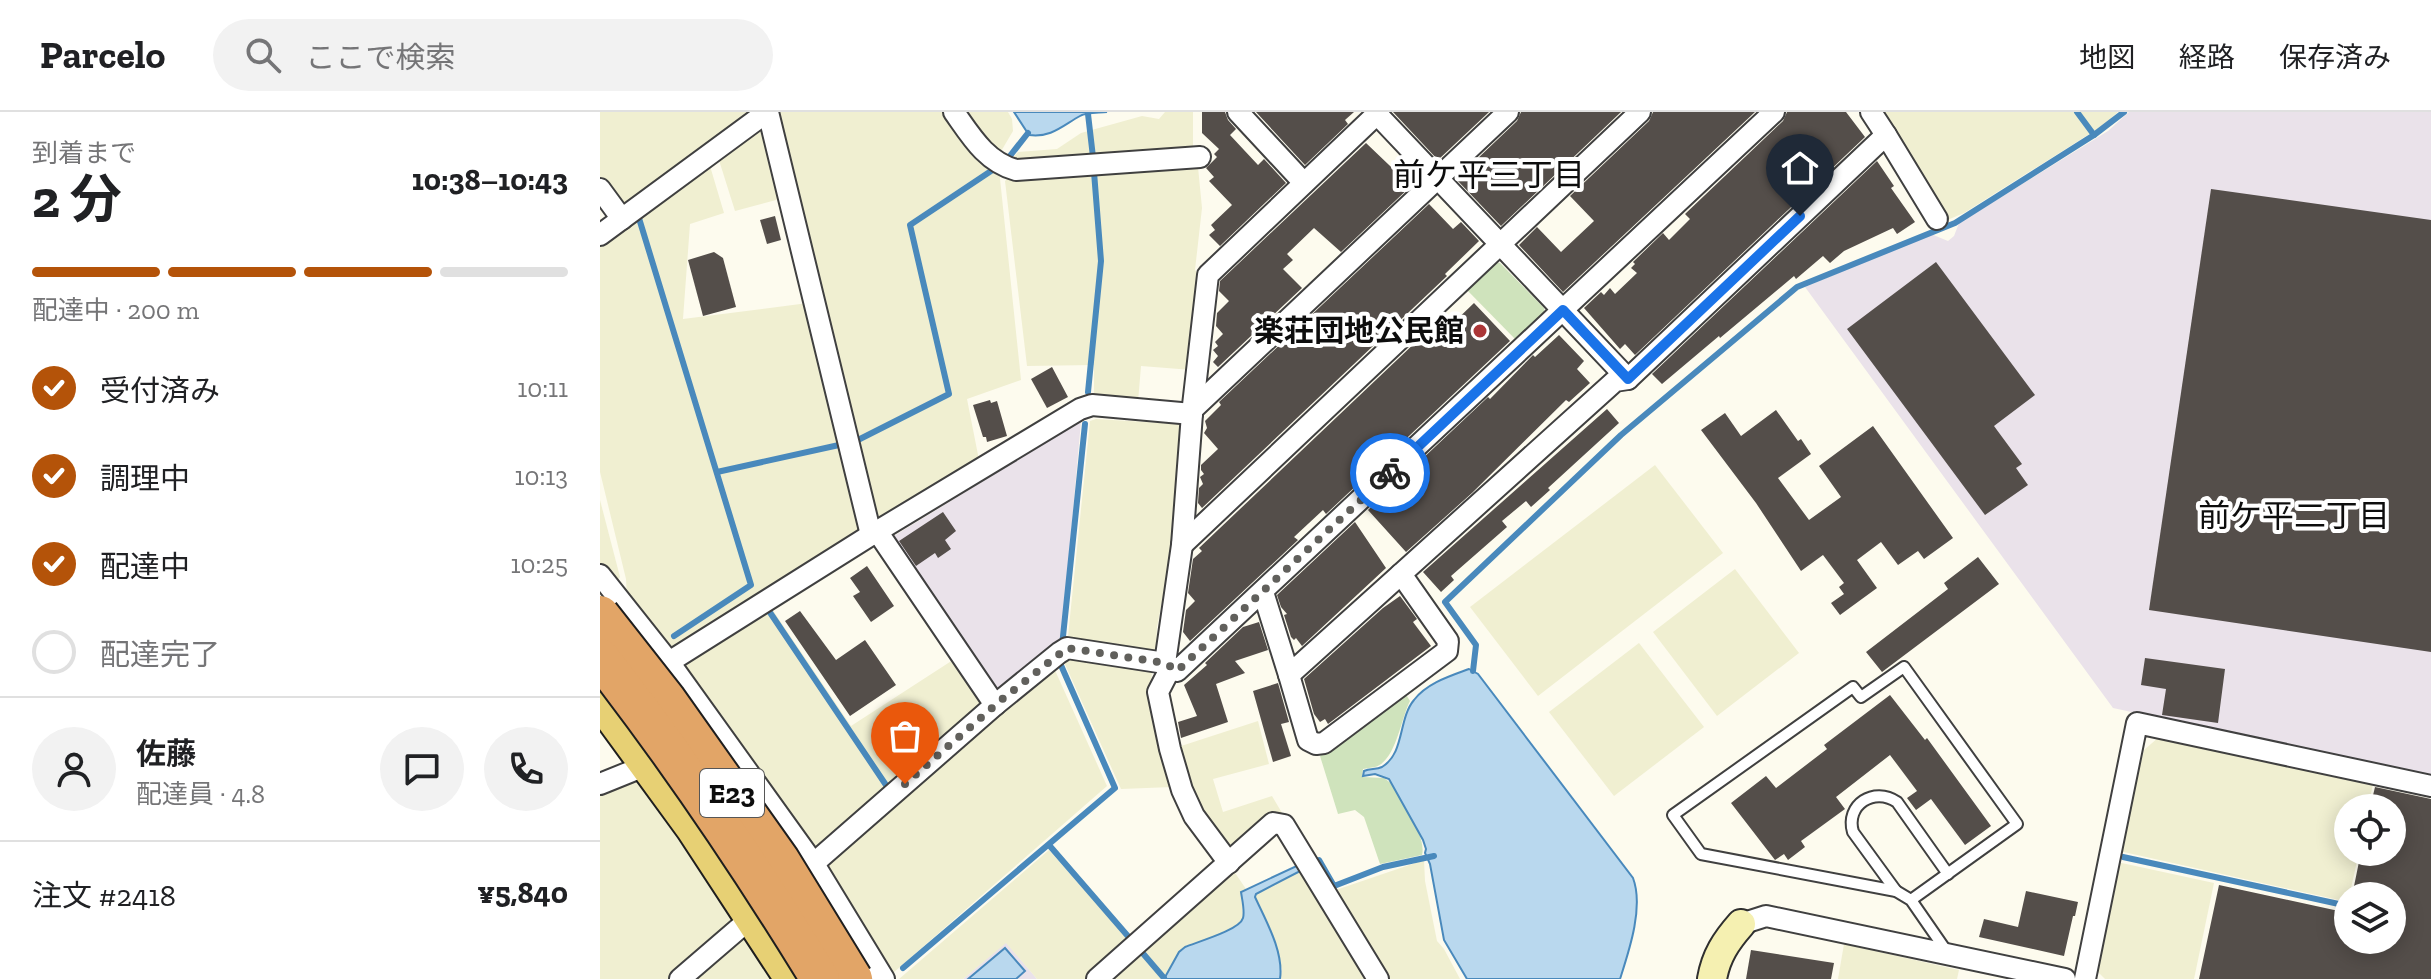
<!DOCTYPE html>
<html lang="ja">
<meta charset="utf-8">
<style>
:root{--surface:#fff;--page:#f2f2f2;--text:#202124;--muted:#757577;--line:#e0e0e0;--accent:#b45309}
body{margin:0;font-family:"Zilla Slab","Noto Sans JP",serif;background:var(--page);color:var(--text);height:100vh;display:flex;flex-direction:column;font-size:30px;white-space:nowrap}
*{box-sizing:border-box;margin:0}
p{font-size:26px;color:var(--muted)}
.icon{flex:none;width:44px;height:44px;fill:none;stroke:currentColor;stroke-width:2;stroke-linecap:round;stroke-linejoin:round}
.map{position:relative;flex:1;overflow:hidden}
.panel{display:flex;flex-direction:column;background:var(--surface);width:600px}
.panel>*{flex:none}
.controls{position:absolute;left:1734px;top:682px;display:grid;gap:16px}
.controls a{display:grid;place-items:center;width:72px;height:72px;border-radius:50%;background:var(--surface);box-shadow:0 4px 20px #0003;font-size:40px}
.pin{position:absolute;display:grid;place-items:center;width:68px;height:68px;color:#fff;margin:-82px -34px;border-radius:50% 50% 50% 0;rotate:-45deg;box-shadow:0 0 8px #0007}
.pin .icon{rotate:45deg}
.courier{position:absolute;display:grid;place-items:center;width:80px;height:80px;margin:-40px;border:6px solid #1a73e8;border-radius:50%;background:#fff;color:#222;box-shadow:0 2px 10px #0007}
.summary em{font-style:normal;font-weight:700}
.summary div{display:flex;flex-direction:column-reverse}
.summary{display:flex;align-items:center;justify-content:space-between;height:136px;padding:0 32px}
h1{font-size:52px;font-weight:700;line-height:60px}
.bar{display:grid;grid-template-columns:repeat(4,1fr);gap:12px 8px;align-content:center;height:96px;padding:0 32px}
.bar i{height:10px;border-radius:6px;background:var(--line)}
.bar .active{background:var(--accent)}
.bar p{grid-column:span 4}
.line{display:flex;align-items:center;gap:20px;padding:0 32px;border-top:2px solid var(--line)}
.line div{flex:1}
.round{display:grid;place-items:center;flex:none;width:84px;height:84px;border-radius:42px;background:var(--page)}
ol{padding:0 32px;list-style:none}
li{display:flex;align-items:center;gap:24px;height:88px}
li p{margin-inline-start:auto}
li .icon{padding:8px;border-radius:50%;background:var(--accent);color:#fff;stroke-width:4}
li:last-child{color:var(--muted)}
li i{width:44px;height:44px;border:4px solid var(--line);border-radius:50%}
header{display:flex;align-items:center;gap:48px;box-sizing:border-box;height:112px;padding:0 40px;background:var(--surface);border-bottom:2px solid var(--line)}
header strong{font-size:38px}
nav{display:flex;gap:44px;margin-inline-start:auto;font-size:28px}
.search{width:560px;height:72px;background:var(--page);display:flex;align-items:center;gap:20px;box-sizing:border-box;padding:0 28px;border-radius:44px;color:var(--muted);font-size:30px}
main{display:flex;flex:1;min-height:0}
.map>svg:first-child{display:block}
.industrial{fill:#eae2ea}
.farmland{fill:#f0efd1}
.green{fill:#cfe3bc}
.water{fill:#b9d8ee;stroke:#4989bc;stroke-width:2}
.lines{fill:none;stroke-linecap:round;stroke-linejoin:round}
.stream{stroke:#4989bc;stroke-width:6}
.building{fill:#544e4a}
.lane-casing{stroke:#404040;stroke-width:14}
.street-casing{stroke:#404040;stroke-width:24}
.secondary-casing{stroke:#2f2f2f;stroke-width:32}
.primary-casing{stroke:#1e1e1e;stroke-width:36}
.lane{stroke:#fff;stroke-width:10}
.street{stroke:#fff;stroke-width:20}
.secondary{stroke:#f5f0b1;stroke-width:28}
.primary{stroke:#e7d074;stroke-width:32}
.highway-bridge-casing{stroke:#1e1e1e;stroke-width:42;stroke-linecap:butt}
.highway-bridge{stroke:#e2a567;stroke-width:38}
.done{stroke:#61605c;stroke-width:8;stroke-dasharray:0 14.4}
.route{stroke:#1a73e8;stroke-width:10}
.poi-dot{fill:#ab3637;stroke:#fff;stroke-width:3}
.labels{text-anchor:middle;stroke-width:8;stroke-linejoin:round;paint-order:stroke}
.shield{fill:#fff;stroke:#565656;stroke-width:2}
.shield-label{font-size:28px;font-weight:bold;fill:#0d0d0d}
.poi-label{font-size:30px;font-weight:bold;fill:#0d0d0d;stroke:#fff;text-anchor:end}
.neighbourhood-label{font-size:32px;fill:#0d0d0d;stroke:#fff}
</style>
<header>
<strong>Parcelo</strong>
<div class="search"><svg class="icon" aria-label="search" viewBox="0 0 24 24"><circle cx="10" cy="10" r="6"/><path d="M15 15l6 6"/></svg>ここで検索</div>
<nav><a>地図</a><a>経路</a><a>保存済み</a></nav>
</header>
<main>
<section class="panel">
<div class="summary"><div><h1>2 分</h1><p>到着まで</p></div><em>10:38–10:43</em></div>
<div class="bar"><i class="active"></i><i class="active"></i><i class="active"></i><i></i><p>配達中 · 200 m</p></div>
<ol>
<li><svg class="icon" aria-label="check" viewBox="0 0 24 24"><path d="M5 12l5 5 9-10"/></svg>受付済み<p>10:11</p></li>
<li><svg class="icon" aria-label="check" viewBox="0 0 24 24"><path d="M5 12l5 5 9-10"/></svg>調理中<p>10:13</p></li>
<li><svg class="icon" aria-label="check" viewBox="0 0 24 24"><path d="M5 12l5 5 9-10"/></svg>配達中<p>10:25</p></li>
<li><i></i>配達完了</li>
</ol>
<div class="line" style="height:144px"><a class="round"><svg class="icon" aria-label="person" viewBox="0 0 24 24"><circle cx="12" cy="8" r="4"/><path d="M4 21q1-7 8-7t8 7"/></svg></a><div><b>佐藤</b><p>配達員 · 4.8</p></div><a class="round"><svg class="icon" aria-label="chat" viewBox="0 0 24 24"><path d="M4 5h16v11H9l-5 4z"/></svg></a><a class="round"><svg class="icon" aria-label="phone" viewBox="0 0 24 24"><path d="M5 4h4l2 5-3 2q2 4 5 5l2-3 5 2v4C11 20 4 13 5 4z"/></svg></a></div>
<div class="line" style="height:104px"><div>注文 #2418</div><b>¥5,840</b></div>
</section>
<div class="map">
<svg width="1831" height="867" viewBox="0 0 1831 867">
<rect width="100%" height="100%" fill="#fdfbee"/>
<g class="industrial">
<path d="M1529,0H1831V665L1513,596L1205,175L1331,122L1348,129L1354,124L1359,111L1508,19Z"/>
<path d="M481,309L461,535L400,589L289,427Z"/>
<path d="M406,830L437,867H363Z"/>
</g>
<g class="farmland">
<path d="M0,0H159L27,96L0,71Z"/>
<path d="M177,0H348L399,57L421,268L367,287L379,348L277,411Z"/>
<path d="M360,0H408L412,7L413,19L400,41L382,29Z"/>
<path d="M565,0H593V42L408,52L418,40L457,37L481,21L542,4L559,7Z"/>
<path d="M1280,0H1518L1502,14L1364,101L1345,109Z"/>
<path d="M164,11L182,82L176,88L135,99L118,45Z"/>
<path d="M110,54L124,101L90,112L83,207L208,191L263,415L258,423L71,539L27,486L26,467L0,360V131Z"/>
<path d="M598,55L602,96L595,158L600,164L592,258L541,254L538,290L494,285V253L427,254L405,69L413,61Z"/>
<path d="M496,307L578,312L585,320L573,433L557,515L556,542L467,534L490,309Z"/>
<path d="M1055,353L1123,441L938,584L870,495Z"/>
<path d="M0,388L20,465L15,472L0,455Z"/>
<path d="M1135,457L1199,541L1117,604L1053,520Z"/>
<path d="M170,494L251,614L356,546L389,592L214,740L80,554Z"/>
<path d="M1039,531L1104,615L1014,684L949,600Z"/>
<path d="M468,547L552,559L551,573L572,675L521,677L464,550Z"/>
<path d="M454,556L507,674L293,861L224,750Z"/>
<path d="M658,609L669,652L613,667L623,700L672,684L685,706L630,743L598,702L575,636Z"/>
<path d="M1559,625L1773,672L1768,696H1748V740H1759L1748,790L1519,739L1544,638Z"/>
<path d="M36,666L137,810L68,867H0V680Z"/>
<path d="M449,738L532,832L490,867H437L406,831L363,867H299Z"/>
<path d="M824,748L825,769L837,829L844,837L860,867H783L730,780Z"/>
<path d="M1517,750L1614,771L1594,867H1505L1493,855Z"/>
<path d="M631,755L646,777L641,780L643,805L641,811L631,817L579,840L564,867H502Z"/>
<path d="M706,756L773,867H680L682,857L655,785L656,782Z"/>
<path d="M145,817L176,867H87Z"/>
<path d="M1244,832L1359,858L1357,867H1238Z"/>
</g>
<g class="green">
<path d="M892,150L900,151L944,196L945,203L917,229L865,176Z"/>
<path d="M805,581L810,589C801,606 796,649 775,655C771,656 767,656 763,657L762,665L784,666L792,672C802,689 827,725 822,743L780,752L764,705L755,698L738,702L720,644Z"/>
</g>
<g class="water">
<path d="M414,0H507C498,1 487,0 480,4C462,14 451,26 429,23Z"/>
<path d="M869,557L878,562L1033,766C1044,795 1029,839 1020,867H867L844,828L830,752L825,741L826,737L823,728L789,667L775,662L763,664L764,659C770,656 776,658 782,655C805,641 798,607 814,588C827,571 850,564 869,557Z"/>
<path d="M703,751L706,756L656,782L655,785C666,809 684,840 680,867H564L579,840L585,835C597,830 640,818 643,806C645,799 642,787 641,780Z"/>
<path d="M405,836L425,859L416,867H368Z"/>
</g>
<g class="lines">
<g class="stream">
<path d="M1477,0L1494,23"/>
<path d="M488,2L493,45"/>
<path d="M406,49L428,21"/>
<path d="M38,103L151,473L74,524"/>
<path d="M488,280L501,149L494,60"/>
<path d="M254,330L349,282L310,113L394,57"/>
<path d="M117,360L239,333"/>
<path d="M169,499L290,679"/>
<path d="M462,534L485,312"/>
<path d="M873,559L876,533L845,490L1021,323L1197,175L1355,111L1494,23L1524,0"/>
<path d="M449,733L533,830"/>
<path d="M1523,745L1748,794"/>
<path d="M714,750L719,748L734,774L783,755L834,744"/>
<path d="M540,838L564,866"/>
<path d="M303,856L515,676L460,551"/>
</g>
</g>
<g class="building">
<path d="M602,0H625L628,8L636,17L630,23L658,53L664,47L686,71L620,134L609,123L615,118L611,113L632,93L609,69L614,65L606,56L617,45L614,42L619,37L602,21Z"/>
<path d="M656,0H754L745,8L748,12L705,53Z"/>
<path d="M793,0H889L838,48Z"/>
<path d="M921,0H1021L901,114L856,67L917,9Z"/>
<path d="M1053,0H1155L963,180L919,133L937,115L961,140L994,109L970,84L1049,9Z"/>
<path d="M1187,0H1246L1265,25L1035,243L1025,232L1020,237L984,196L1001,180L1004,183L1010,176L1015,182L1037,161L1031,156L1035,152L1033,150L1063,121L1069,128L1090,107L1085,102L1183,9Z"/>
<path d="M766,31L811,74L741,140L714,116L687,142L693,148L683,157L702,176L618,255L613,250L618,244L613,238L618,234L615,230L623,222L616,214L617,201L629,189L619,179L620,169Z"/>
<path d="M1277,49L1294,74L1291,76L1315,110L1297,122L1293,116L1244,139L1230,151L1223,144L1196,167L1194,164L1120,226L1119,224L1062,272L1052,262Z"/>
<path d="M1611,77L1831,108V540L1549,498Z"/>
<path d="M829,92L853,117L861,110L879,129L845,162L847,164L602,396L598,391L599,376L603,372L600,365L604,362L601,358V353L618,337L604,321L607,316L605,309L621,293L619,290Z"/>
<path d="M175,104L181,128L167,132L160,108Z"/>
<path d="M114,140L123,146L136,195L103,204L88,148Z"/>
<path d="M1336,150L1435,283L1394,314L1422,352L1416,356L1428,373L1385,403L1247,217Z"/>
<path d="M874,191L910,229L726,402L723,398L694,425L698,428L590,529L583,520L586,498L595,489L588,481L593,447L602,439L599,436L838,209L846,218Z"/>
<path d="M959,223L984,249L977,257L990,271L969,290L966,288L872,381L806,440L768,398L888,285L890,287L933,243L935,245Z"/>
<path d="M452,255L468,285L447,296L431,267Z"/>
<path d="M390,288L391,291L397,289L407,324L387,330L386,325H383L373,293Z"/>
<path d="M1007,297L1019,311L948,376L950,378L931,395L926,389L902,409L907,415L851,464L854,468L841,480L823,460Z"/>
<path d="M1176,298L1198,329L1201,327L1211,342L1178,366L1209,408L1241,385L1219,354L1273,314L1353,426L1324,447L1318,439L1298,453L1281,430L1257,448L1277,476L1240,503L1231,491L1244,482L1239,475L1244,471L1223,443L1201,459L1156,391L1101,318L1125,301L1141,324Z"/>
<path d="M343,400L356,419L345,428L351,437L338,446L335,441L316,454L299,429Z"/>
<path d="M755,410L786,456L702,534L696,526L694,528L691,525L684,503L687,502L681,495L677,483Z"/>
<path d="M1378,445L1399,472L1282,560L1266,540L1348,477L1344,471Z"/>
<path d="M267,454L294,494L271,510L253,484L260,480L250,466Z"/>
<path d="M800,484L817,507L813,510L831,534L728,612L725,607L720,610L714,602L704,567L783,496Z"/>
<path d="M200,499L236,548L265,528L296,573L250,604L185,509Z"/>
<path d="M659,510L668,538L635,549L645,561L616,572L628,610L581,626L578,610L597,604L584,573L607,553L605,551L643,515Z"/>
<path d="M1545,546L1625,557L1618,611L1562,603L1566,577L1541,573Z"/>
<path d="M678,571L689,610L681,612L691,644L673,650L653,579Z"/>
<path d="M1290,583L1325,628L1327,626L1391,714L1365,733L1331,687L1316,698L1307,686L1317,679L1290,643L1236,685L1245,697L1201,729L1205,735L1188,748L1184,742L1175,748L1131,691L1166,664L1176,676L1227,637L1224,633Z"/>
<path d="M1775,675L1831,687V867H1599L1619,773L1748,801V828H1792V784H1752L1761,740H1792V696H1770Z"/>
<path d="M1426,779L1478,790L1475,804H1473L1464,844L1379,825L1384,807L1418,815Z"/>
<path d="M1151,838L1234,851L1231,867H1146Z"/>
</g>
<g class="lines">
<defs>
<g id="lane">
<path d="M1296,779L1253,720C1245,693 1274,674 1297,690L1348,762"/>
<path d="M1311,788L1296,779L1101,742L1073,703L1253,575L1261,585L1304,555L1417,712L1311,788L1347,840"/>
</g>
<g id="street">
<path d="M168,0L271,423"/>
<path d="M354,0C371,24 386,50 416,58L600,45"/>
<path d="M638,0L704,71"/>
<path d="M775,0L1028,267"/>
<path d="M779,0L608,163L592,302L582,433L565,551L577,559L1174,0"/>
<path d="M1286,23L1337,107"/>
<path d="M0,77L22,107"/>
<path d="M0,123L167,0"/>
<path d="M593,297L908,0"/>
<path d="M277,419L395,593"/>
<path d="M582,433L1040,0"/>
<path d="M0,463L69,550L214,752L284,867"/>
<path d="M663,480L689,563L1015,269L1028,267L1286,23L1271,0"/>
<path d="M571,555L558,580L570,637L582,678L594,704L629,751"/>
<path d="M689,563L708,628L716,632L724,631L847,539L848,529L801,462"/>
<path d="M42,567L271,423L480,297L492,293L592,302"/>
<path d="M0,672L47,653"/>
<path d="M189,773L395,593L459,541L467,536L565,551"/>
<path d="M1141,812L1166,804L1465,867"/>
<path d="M80,867L159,799"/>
<path d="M497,867L673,711L684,713L778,867"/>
<path d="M1485,867L1537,611L1831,674"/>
</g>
<path id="secondary" d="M1112,867C1116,844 1126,829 1141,812"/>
<path id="primary" d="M0,590L92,716L191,867"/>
</defs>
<use href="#lane" class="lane-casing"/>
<use href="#street" class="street-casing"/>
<use href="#secondary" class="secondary-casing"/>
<use href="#primary" class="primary-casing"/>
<use href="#lane" class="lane"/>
<use href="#street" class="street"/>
<use href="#secondary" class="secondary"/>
<use href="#primary" class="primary"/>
<defs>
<g id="highway-bridge">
<path d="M0,503L66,587L180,748L253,867"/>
<path d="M0,546C80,649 152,756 220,867"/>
</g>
</defs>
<use href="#highway-bridge" class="highway-bridge-casing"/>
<use href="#highway-bridge" class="highway-bridge"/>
</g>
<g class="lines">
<path class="done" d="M305,672L400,589L467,536L565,551L577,559L790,361"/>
<path class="route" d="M790,361L963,198L1028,267L1200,104"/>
</g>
<circle class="poi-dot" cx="880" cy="219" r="8"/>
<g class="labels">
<rect class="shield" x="100" y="657" width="64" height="48" rx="6"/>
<g class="shield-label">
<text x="132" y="691">E23</text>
</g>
<g class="poi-label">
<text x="864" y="229">楽荘団地公民館</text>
</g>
<g class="neighbourhood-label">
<text x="889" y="74">前ケ平三丁目</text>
<text x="1694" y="415">前ケ平二丁目</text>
</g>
</g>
</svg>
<div class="controls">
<a><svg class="icon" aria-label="locate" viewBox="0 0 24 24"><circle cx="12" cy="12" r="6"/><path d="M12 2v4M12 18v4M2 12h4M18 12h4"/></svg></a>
<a><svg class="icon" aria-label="layers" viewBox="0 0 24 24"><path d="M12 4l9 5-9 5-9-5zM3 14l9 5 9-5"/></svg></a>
</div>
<div class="pin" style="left:305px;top:672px;background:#ea580c"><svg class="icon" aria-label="bag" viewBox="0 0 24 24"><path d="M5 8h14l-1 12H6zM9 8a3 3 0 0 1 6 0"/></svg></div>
<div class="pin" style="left:1200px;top:104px;background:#1f2937"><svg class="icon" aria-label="home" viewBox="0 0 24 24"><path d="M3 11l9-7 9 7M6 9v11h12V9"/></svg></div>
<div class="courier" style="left:790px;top:361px"><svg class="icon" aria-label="bike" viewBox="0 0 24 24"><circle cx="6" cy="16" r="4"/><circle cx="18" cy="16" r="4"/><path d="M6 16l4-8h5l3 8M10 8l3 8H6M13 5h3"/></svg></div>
</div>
</main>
